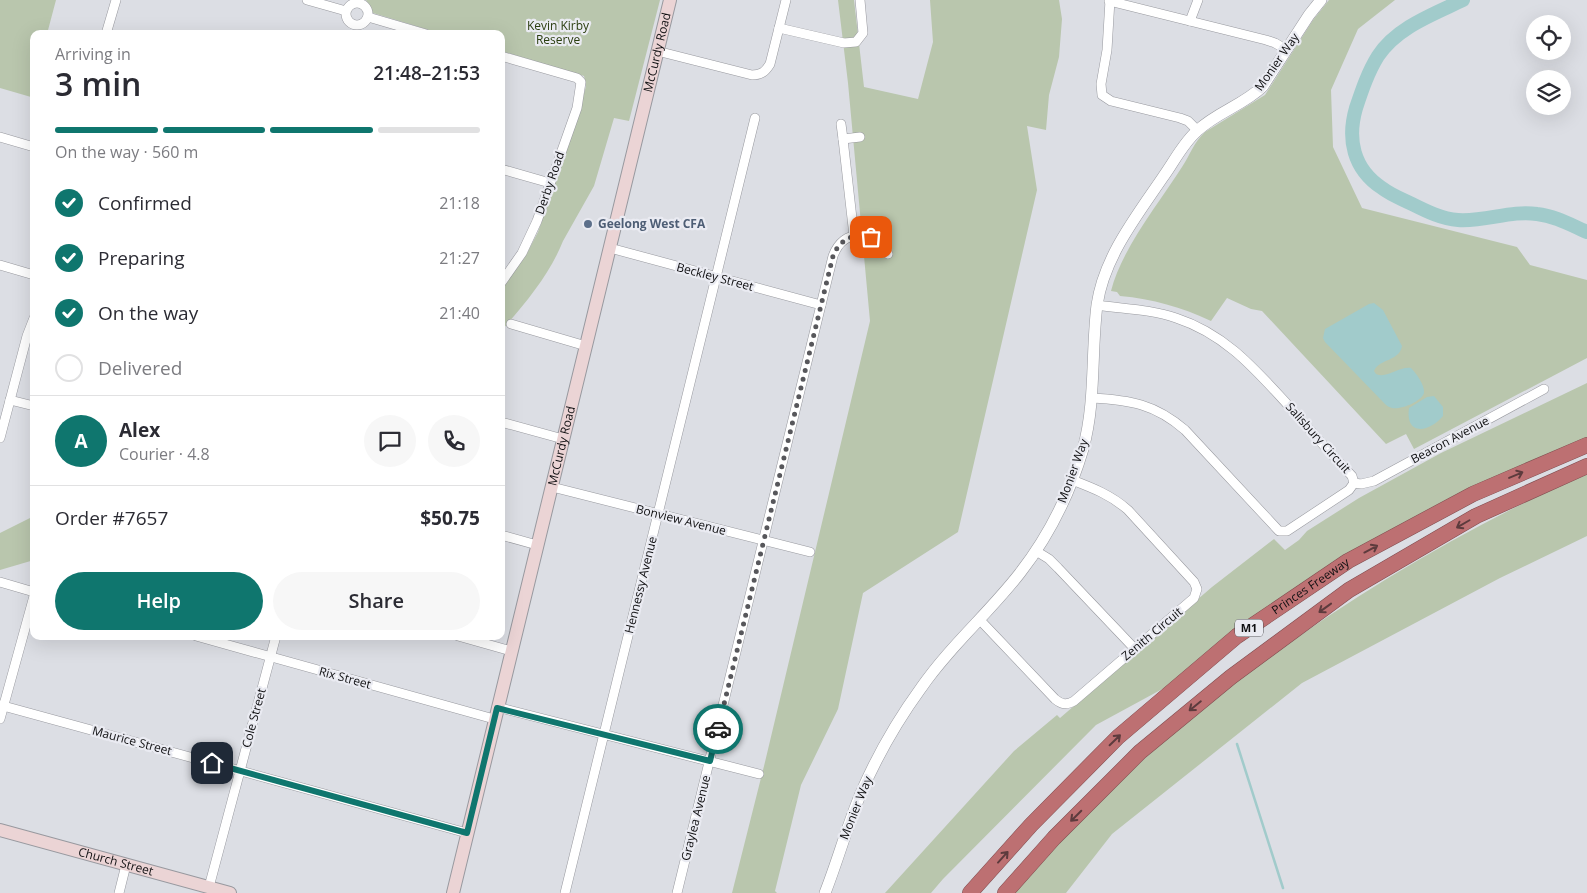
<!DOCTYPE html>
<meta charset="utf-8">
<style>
:root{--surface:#fff;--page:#f7f7f7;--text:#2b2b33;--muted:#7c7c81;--line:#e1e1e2;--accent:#0f766e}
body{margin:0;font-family:"Open Sans",sans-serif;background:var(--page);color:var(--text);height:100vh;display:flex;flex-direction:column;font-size:19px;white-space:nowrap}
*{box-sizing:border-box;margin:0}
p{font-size:16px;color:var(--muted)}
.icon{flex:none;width:28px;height:28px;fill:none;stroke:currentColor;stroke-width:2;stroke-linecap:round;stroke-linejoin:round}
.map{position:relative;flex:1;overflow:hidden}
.side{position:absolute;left:30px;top:30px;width:475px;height:610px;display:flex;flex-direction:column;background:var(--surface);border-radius:10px;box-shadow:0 5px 20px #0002}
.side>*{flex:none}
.buttons{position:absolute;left:1526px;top:15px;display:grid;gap:10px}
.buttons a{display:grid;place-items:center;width:45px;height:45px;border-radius:50%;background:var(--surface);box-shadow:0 5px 20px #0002;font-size:25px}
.pin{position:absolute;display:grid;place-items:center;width:42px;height:42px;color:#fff;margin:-21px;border-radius:10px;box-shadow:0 2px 8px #0006}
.courier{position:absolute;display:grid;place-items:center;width:50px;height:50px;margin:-25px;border:4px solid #0f766e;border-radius:50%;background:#fff;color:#222;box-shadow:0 1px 6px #0007}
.head em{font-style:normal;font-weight:600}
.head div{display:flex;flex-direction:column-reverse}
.head{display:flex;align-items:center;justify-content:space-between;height:85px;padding:0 25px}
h1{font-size:32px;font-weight:600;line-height:38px}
.bar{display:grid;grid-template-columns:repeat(4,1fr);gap:8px 5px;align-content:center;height:60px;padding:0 25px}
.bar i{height:6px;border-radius:4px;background:var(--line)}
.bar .on{background:var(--accent)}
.bar p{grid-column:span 4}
.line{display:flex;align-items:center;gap:12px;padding:0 25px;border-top:1px solid var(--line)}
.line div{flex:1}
.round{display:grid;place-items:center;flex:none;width:52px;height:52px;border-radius:26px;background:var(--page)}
ol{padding:0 25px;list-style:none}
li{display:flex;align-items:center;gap:15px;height:55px}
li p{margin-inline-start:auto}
li .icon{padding:5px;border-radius:50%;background:var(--accent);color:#fff;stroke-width:4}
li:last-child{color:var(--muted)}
li i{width:28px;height:28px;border:2px solid var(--line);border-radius:50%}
.action{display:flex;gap:10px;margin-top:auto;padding:10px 25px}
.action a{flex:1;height:58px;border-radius:30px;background:var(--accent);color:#fff;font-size:20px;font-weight:600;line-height:58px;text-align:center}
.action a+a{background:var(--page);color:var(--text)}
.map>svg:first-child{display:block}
.green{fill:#b9c6ad}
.water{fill:#a1cbcb}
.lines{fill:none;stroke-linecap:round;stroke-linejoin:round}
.stream{stroke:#a1cbcb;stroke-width:2.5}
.river{stroke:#a1cbcb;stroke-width:14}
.minor-casing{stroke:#98999f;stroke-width:10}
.tertiary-casing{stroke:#98999f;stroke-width:12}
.secondary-casing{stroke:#98999f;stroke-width:14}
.motorway-casing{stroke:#804e50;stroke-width:16}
.minor{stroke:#fff;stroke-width:9}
.tertiary{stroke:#fff;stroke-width:11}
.secondary{stroke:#ebd4d5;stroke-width:12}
.motorway{stroke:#bd7072;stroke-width:15}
.oneway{stroke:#5d3b3d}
.done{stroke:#57575b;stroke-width:5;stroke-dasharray:0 9}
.route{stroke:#0f766e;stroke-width:6}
.service-dot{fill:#5c6f8a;stroke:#eaebf2;stroke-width:2}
.labels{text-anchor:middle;stroke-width:4.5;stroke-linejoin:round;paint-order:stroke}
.shield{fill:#eaebf2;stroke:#515154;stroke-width:1}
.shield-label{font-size:11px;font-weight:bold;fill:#0f0f11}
.park-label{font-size:12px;fill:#2b3e10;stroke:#eaebf2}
.street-label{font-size:12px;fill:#0f0f11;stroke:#eaebf2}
.service-label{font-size:12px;font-weight:bold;fill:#4e5e75;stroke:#eaebf2;text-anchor:start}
</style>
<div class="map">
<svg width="1587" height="893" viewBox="0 0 1587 893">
<rect width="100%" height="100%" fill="#dcdee4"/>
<g class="green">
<path d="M0,0H56L47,34H34V86L31,97L0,88Z"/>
<path d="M366,0H660L629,121L614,118L594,186L563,241C550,274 525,304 501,331V289L525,257L538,232L577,120L586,86L584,76L501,51V34H442L373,13Z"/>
<path d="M838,0H854L864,87L918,99L933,42L930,0H1059L1062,19L1059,57L1049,95L1046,130L1027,126L1037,190L958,532L863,593L838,709L801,785L775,891L777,893H732L765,762L870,321L848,83Z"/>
<path d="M1329,0H1395L1358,29L1331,90L1333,147L1362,208L1517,247L1530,265L1587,280V358L1414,449L1406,434L1386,444L1262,311L1251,309L1227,298L1211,321C1181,307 1153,299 1120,296L1117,292L1111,291C1121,250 1159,203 1182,167C1190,155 1194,142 1205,132L1265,95L1313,20Z"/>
<path d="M1587,383V438L1406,526L1166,687L1096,725L943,879L931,893H885L1014,751L1057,715L1060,718L1212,587L1274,539L1285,550L1299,540L1307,531L1359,498L1441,453Z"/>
<path d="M1587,473V536L1500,578L1302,683L1112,834L1066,893H1013C1169,712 1370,571 1587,473Z"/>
<path d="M34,516V560L0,570V533Z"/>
</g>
<g class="water">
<path d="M1374,303L1383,310L1402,346C1399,362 1380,358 1374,371L1376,374C1387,379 1399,366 1411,368C1416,373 1425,385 1424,393C1421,402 1400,410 1392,408C1389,407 1387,406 1385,404L1325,342L1323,338L1325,329L1369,304Z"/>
<path d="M1434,396L1443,407V416C1430,432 1405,437 1409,408L1427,397Z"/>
</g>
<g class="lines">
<path class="stream" d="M1237,744L1283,888"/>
<path class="river" d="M1463,0C1434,14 1397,27 1378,56C1368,72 1362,90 1356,108C1347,139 1353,169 1382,188C1391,195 1402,199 1412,204C1426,211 1442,219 1458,220C1485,222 1511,210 1537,214C1555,216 1571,225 1587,232"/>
<defs>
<g id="minor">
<path d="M307,0L346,11"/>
<path d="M1110,0L1107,50L1101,84L1102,95L1111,101L1180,118L1188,121L1197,130"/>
<path d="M1109,1L1266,40L1275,43L1287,50"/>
<circle cx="357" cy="14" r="11"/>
<path d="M368,17L426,34"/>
<path d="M1190,21L1198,0"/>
<path d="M779,28L844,43L856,42L863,33L860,0"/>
<path d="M106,34L116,0"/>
<path d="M657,51L752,75C761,75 765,72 770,64L786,0"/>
<path d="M501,56L577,78L581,82L577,108L537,221L522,253L501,283"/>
<path d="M841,124L843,139"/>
<path d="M0,137L34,147"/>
<path d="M501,169L550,183"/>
<path d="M854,236L843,139L860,137"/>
<path d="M610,248L821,305"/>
<path d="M0,265L34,275"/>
<path d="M511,324L586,346"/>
<path d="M1092,398C1130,400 1155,404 1185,430L1279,531H1287L1349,490L1354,483L1352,476C1330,453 1309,429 1288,405C1254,368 1225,334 1176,318C1150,309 1123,309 1097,305"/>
<path d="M10,400L34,406"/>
<path d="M501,422L563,439"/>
<path d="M0,438L27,336L34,318"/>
<path d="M1354,483L1361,484L1374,481L1544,389"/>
<path d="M552,487L810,552"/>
<path d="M501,535L537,545"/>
<path d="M1036,551L1049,559L1058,568L1134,648"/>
<path d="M0,582L34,592"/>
<path d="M979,619L1055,699C1062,705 1067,705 1074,701L1194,598L1197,589L1194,582L1128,510C1111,495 1093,488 1072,480"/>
<path d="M196,636L494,719"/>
<path d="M458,636L511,651"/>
<path d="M0,705L467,833"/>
<path d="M497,707L759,774"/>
<path d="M0,719L34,596"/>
<path d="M209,887L276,636"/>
<path d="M119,893L126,865"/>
<path d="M565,893L755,118"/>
<path d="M677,893L833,256C844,227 872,231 888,254"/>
</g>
<path id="tertiary" d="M825,893C838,860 847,826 861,793C877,756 897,721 921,688C950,646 989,613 1020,573C1048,537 1070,493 1083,449C1096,402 1091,353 1097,305C1104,257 1136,217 1163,177C1174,162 1183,143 1197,131C1217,112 1244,105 1263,86L1309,15L1321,0"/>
<g id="secondary">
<path id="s1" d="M0,830L230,893"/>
<path id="s2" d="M453,893L670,0"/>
</g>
<g id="motorway">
<path id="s3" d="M970,893L1031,825L1118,737L1237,636L1348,561L1473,494L1587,445"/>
<path d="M1005,893L1054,838L1140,752L1231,677L1349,590L1476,516L1587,466"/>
</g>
</defs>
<use href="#minor" class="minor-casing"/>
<use href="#tertiary" class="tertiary-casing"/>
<use href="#secondary" class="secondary-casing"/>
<use href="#motorway" class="motorway-casing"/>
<use href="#minor" class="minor"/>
<use href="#tertiary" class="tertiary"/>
<use href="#secondary" class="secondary"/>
<use href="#motorway" class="motorway"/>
</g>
<defs><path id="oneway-shaft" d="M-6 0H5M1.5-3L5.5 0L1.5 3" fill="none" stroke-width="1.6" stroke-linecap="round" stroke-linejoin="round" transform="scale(1.25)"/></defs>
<g class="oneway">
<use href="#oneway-shaft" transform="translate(1516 475) rotate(-23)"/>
<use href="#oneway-shaft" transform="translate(1463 524) rotate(150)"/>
<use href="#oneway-shaft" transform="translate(1371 549) rotate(-28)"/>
<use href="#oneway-shaft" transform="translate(1325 608) rotate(144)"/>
<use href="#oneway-shaft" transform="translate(1195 706) rotate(141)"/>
<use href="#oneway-shaft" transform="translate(1115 740) rotate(-44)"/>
<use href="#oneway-shaft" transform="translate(1076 816) rotate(135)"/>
<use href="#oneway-shaft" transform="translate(1003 857) rotate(-48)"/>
</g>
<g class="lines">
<path class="done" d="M718,729L833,256C839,240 854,232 871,237"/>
<path class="route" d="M212,763L467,833L497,708L710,761L718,729"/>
</g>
<circle class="service-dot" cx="588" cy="224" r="5"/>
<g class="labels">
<rect class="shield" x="1235" y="619.5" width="28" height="17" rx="4"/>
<g class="shield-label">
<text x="1249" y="632">M1</text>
</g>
<g class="park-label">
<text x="558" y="30">Kevin Kirby<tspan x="558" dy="14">Reserve</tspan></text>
</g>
<g class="street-label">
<text dy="4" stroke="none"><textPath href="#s2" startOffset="865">McCurdy Road</textPath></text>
<text transform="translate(1277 62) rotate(-55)" y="4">Monier Way</text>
<text transform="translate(550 183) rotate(-71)" y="4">Derby Road</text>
<text transform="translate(715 277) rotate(15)" y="4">Beckley Street</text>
<text transform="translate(1318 438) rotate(48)" y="4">Salisbury Circuit</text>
<text transform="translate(1450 440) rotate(-28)" y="4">Beacon Avenue</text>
<text dy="4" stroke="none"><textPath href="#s2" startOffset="460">McCurdy Road</textPath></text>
<text transform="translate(1073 471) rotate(-70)" y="4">Monier Way</text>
<text transform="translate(681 520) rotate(14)" y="4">Bonview Avenue</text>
<text transform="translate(641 585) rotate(-76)" y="4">Hennessy Avenue</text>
<text dy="4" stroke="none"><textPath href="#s3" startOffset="460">Princes Freeway</textPath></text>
<text transform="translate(1152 634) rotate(-40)" y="4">Zenith Circuit</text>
<text transform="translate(345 678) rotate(15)" y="4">Rix Street</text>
<text transform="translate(254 718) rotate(-75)" y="4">Cole Street</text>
<text transform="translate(132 741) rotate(15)" y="4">Maurice Street</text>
<text transform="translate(856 808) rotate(-68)" y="4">Monier Way</text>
<text transform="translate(696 818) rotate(-76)" y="4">Graylea Avenue</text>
<text dy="4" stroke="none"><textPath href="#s1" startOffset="120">Church Street</textPath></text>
</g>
<g class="service-label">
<text x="598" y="228">Geelong West CFA</text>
</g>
</g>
</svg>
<div class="buttons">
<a><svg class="icon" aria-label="locate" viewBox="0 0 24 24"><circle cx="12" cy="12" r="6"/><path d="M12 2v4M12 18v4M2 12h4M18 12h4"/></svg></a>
<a><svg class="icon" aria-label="layers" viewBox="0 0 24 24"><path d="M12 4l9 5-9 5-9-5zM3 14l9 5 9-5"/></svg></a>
</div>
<div class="pin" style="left:871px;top:237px;background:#ea580c"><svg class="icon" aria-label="bag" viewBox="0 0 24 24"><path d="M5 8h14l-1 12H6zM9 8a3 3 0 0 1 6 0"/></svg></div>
<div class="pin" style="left:212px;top:763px;background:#1f2937"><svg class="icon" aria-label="home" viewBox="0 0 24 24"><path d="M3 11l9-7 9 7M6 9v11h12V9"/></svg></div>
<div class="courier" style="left:718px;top:729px"><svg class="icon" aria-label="car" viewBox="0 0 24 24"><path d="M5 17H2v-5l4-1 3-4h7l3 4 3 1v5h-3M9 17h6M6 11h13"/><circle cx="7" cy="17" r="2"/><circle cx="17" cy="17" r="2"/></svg></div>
<section class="side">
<div class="head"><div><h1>3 min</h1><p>Arriving in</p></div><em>21:48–21:53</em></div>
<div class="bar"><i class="on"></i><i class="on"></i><i class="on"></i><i></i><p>On the way · 560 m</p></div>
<ol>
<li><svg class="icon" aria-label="check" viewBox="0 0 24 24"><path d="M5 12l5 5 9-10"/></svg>Confirmed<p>21:18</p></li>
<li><svg class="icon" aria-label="check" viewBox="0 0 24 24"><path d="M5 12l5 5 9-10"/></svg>Preparing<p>21:27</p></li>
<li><svg class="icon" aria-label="check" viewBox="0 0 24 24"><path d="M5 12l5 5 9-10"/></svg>On the way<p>21:40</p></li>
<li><i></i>Delivered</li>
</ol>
<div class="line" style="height:90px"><b class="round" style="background:var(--accent);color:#fff">A</b><div><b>Alex</b><p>Courier · 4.8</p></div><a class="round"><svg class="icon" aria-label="chat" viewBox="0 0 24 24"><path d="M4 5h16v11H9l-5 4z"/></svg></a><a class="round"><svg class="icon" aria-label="phone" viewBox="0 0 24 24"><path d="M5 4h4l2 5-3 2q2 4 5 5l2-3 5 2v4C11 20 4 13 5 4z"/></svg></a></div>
<div class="line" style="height:65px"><div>Order #7657</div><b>$50.75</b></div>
<div class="action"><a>Help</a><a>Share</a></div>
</section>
</div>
